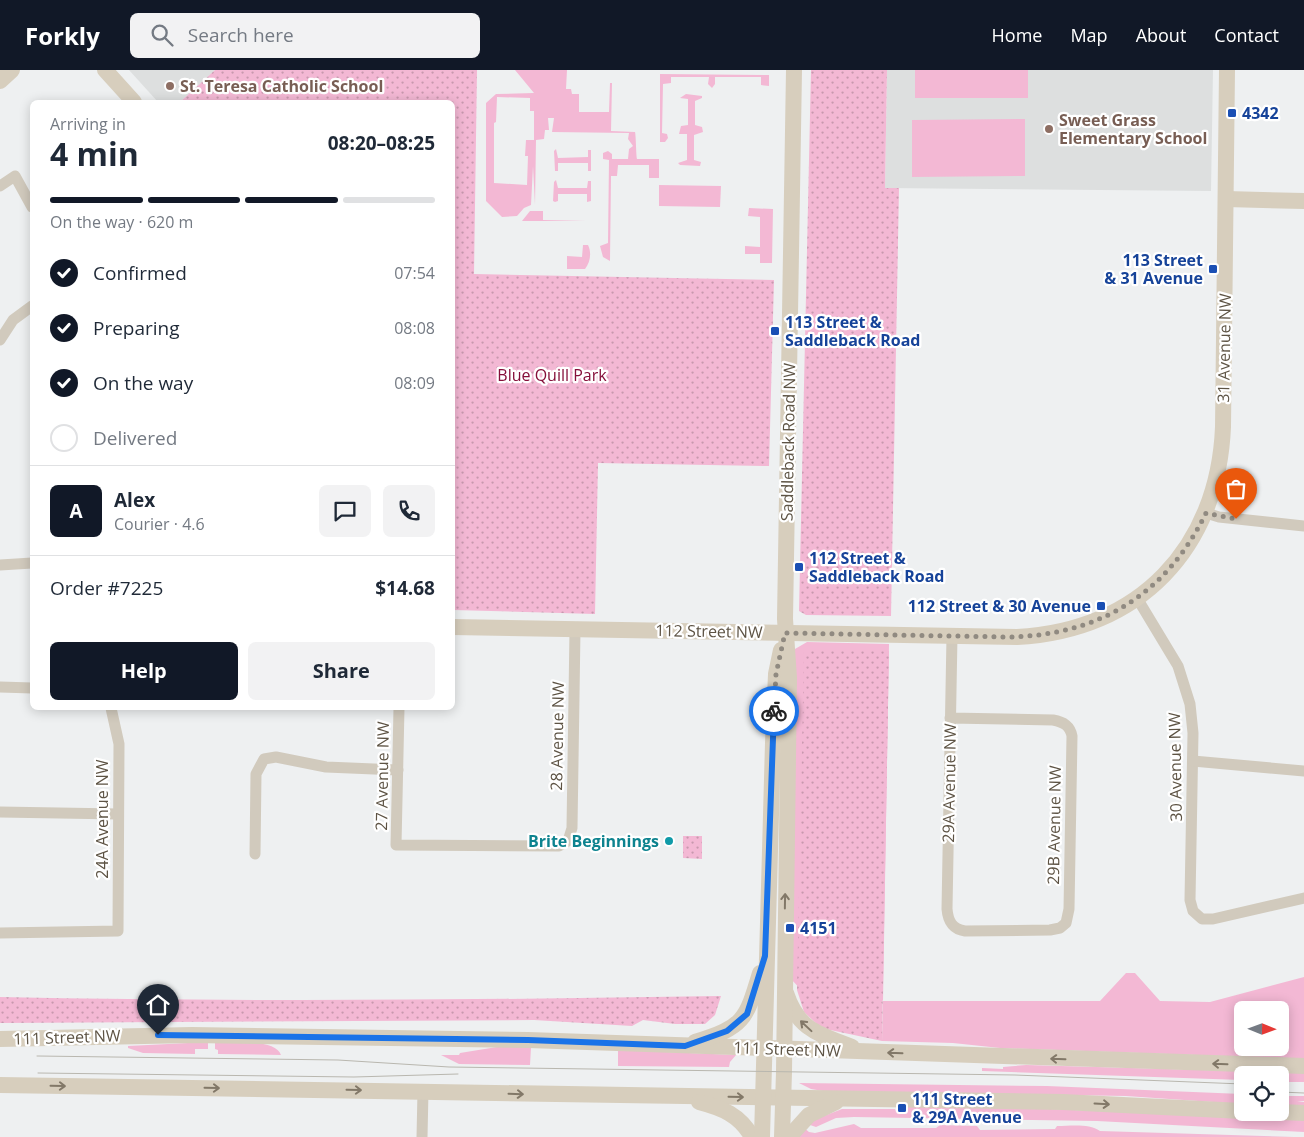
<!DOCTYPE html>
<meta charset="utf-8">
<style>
:root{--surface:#fff;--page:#f2f2f3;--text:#1f2937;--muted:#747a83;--line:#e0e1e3;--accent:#111827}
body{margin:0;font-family:"Open Sans",sans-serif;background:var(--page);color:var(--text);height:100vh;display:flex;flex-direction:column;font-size:19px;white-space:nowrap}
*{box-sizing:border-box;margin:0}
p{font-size:16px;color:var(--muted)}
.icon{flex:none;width:28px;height:28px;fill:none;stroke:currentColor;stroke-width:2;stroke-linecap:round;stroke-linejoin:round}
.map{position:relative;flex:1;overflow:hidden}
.side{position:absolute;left:30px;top:30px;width:425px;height:610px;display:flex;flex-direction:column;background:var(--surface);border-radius:8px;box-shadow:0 2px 12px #0003}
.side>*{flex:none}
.needle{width:32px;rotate:91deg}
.tools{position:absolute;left:1234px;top:931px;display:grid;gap:10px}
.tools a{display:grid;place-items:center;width:55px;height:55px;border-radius:8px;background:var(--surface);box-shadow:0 2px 12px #0003;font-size:25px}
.pin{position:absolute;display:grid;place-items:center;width:42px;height:42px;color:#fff;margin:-51px -21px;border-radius:50% 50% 50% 0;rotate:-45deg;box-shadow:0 0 5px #0007}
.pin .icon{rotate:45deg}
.courier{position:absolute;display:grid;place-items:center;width:50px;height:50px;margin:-25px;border:4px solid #1a73e8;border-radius:50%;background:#fff;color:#222;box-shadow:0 1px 6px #0007}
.overview em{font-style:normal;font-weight:700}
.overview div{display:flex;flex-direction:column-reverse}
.overview{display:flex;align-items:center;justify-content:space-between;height:85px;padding:0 20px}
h1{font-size:32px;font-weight:700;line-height:38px}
.bar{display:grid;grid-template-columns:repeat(4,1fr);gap:8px 5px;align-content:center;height:60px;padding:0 20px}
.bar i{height:6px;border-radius:4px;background:var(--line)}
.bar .on{background:var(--accent)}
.bar p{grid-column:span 4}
.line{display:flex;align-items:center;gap:12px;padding:0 20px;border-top:1px solid var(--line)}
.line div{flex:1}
.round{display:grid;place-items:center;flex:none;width:52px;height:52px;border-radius:8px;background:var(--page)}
ol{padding:0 20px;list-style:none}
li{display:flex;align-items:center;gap:15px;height:55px}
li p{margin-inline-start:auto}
li .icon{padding:5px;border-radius:50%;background:var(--accent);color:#fff;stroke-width:4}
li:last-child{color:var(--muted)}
li i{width:28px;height:28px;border:2px solid var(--line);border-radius:50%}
.action{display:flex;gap:10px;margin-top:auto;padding:10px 20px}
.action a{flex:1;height:58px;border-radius:8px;background:var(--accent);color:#fff;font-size:20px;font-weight:700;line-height:58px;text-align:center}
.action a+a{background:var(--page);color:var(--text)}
header{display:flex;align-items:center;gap:30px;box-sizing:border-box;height:70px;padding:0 25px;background:var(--accent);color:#fff}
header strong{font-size:24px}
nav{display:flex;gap:28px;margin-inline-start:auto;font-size:18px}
.search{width:350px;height:45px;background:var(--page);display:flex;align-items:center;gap:12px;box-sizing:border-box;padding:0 18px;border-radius:8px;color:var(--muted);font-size:19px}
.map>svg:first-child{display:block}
.education{fill:#dddfdf}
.grass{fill:#f3b8d4;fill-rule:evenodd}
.park{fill:url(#park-dots)}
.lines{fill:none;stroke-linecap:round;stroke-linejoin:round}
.street{stroke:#d1cabd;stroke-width:11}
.secondary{stroke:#d7cebd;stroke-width:16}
.tram{stroke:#b9b7af;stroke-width:1}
.oneway{stroke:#827868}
.done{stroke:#908a81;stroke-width:5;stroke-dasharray:0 9}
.route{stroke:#1a73e8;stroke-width:6}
.education-dot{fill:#8d6e63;stroke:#fff;stroke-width:2}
.transit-dot{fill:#1a4fb4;stroke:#fff;stroke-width:2}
.culture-dot{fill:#0f9aa8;stroke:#fff;stroke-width:2}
.labels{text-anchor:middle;stroke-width:4.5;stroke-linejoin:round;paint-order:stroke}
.education-label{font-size:16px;font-weight:bold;fill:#785e54;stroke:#fff;text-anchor:start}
.transit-label{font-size:16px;font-weight:bold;fill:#164399;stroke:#fff;text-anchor:start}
.street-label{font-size:16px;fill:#5d5344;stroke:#fff}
.park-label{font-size:16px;fill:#850f3a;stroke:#fff}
.culture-label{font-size:16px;font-weight:bold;fill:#0d838f;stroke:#fff;text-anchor:end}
</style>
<header>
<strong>Forkly</strong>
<div class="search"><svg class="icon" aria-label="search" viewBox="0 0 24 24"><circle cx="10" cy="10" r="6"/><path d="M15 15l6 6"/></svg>Search here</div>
<nav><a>Home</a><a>Map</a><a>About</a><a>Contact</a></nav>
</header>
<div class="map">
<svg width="1304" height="1067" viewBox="0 0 1304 1067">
<defs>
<pattern id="park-dots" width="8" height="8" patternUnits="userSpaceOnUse" patternTransform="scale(1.25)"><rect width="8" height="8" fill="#f3b8d4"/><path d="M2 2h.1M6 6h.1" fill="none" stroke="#c898ae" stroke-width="1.8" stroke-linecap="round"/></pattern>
</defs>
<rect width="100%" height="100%" fill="#eef0f1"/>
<g class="education">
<path d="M129,0H215L180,32H158Z"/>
<path d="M887,0H1213L1211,121L885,118Z"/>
</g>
<g class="grass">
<path d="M515,0H567L566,19H571L572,24H579V42H609L610,13H612L611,61L635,62C636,65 636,84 637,89H659V108H649V95H618L617,106H611L610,191L603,187L600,176L608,173L609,90L603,89V83L608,81L612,84V89H628L629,79L633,76L628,69L629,63L552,62L554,48H548L549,60H545L544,69L536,70L535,135L533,96L531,135L524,138L517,146L502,147L486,131V33L496,24L534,23ZM497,27L530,28V41H534V70H526L525,86H528L527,115L494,113V53L496,52Z"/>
<rect x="915" y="0" width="113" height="28"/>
<path d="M660,4L769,5V16L761,15V7H715V14L712,18L708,14L709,7H671V13L663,14L662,63L667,64L668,68L665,72H660Z"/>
<path d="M686,24L702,26V28L695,31V55L702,57L703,62L694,65V90L701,92L700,96L680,95L678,93L687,90V64H679L681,56L688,55V29L680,28Z"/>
<path d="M1025,49V106L912,107V50Z"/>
<path d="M556,79L558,88L588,87V80H591V101H588V93H558V101H555L554,81Z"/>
<path d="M556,110L558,118H587L588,111H591V131L587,132V124H558V131L555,132L553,131L554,112Z"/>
<path d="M659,115L721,116L720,137L659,136Z"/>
<path d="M749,138L773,139L772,193H760V184H745V176L760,177V147L748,146Z"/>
<path d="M530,141H543V150L586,151H522Z"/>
<path d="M583,175H588C592,183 590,193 585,199H567V186L582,187Z"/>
<path d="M807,572L889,574L883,931H1100L1126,903H1135L1160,931L1210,932L1304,907V989L1000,978L953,973L882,971L883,930L812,931L789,907L795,579ZM1242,940H1280V978H1242Z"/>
<path d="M208,972V979H195V984L143,983L128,978V976Z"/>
<path d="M215,972C231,973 276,968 281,985L218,984V980L215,979Z"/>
<path d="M503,976L531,977L530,995L459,994L441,985H459L460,983Z"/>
<path d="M618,980L736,985L730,992L729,997L618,996Z"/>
<path d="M1026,995L1304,1003V1012H1280V1005H1242V1010L982,1001V998L1003,999V997Z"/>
<path d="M799,1013L1047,1016L1242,1024V1034L1126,1026L823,1021L811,1019Z"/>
<path d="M1280,1026H1304V1031H1297L1304,1032V1035L1280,1036Z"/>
<path d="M902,1035L1027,1038L1304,1050V1062L1097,1051L854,1047L836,1048L816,1057L810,1055L811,1051L842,1039H895L896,1042L901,1043Z"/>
<path d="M854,1054L861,1058H936L940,1055L977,1056L980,1060L1055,1059L1057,1056C1070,1056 1089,1053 1100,1061L1294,1067H795L803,1057L809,1062L815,1063Z"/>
</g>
<g class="park">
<path d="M215,0H477L474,204L774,210L769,396L598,393L595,544L453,540L452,32H180Z"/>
<path d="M811,0H887L885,118H899L891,546L806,545L799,541Z"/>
<path d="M804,579L889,581L882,971L821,958L804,942L797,920Z"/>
<path d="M683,766H702V789L683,788Z"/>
<path d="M721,926L715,945L705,954H675L643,950L632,956L534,950L0,953V927C240,932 480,930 721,926Z"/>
</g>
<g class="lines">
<g class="street">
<path d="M0,116L15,106L32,137"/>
<path d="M0,270L13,250L32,236"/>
<path d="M1206,443L1219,447L1304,456"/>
<path d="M0,495L32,493"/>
<path d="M1137,528L1178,596L1190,634L1193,663L1190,830L1193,841L1202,849H1213L1304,828"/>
<path d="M0,617L32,618"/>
<path d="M399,638L396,775L559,776L568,771L572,758L575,560"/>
<path d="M950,648L1053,650C1064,652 1070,656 1072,666L1069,839L1066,853L1060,858L1050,860L965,861C952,859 948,851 947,839L952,566"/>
<path d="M1193,691L1304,701"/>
<path d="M0,742L118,744"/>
<path d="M255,784L256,704L264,689L276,687L326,697L398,700"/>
<path d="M0,863L118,861L119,674L111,638"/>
<path d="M422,1067L423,1021"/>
</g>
<g class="secondary">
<path d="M105,0L134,32"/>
<path d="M0,11L12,0"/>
<path d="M1226,129L1304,131"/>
<path d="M452,557L1017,567C1139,561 1218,478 1223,357L1227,0"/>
<path d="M786,923C798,960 819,964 852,977"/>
<path d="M0,969L192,965L528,970L1304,996"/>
<path d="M695,972C744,957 746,950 760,903"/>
<path d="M0,1015L1063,1032L1242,1041"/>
<path d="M699,1032C722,1038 740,1045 752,1067"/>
<path d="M1280,1042L1304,1043"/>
<path d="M762,1067L773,673L776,604L781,580"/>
<path d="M782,1067L784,1002L789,608L785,549L794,0"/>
<path d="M789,1067L809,1045L836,1032"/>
</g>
<g class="tram">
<path d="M37,986L338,990L449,997L1015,1005L1242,1014"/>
<path d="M38,1003L354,1007L458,1004"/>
<path d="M1280,1022L1304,1023"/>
</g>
</g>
<defs><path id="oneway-shaft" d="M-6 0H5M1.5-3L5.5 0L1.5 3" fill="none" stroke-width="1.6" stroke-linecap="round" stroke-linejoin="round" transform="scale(1.25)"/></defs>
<g class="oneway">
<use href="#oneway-shaft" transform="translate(785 831) rotate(-89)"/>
<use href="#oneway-shaft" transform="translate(806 956) rotate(-137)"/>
<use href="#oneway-shaft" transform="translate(895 983) rotate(-178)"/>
<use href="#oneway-shaft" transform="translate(1058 989) rotate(-178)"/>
<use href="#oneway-shaft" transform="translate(1220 994) rotate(-178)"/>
<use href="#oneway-shaft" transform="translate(58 1016) rotate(1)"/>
<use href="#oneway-shaft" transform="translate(212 1018) rotate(1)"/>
<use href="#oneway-shaft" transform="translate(354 1020) rotate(1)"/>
<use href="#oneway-shaft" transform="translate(516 1024) rotate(2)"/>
<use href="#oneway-shaft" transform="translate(736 1027) rotate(1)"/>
<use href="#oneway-shaft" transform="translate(1102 1034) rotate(3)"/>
</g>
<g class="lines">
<path class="done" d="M774,641L776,604L785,563L1007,567C1098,566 1166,525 1206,443L1236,449"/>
<path class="route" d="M158,965L528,970L685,976L727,961L747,944L765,886L774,641"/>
</g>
<g class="education-dot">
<circle cx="170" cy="16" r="5"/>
<circle cx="1049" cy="59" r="5"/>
</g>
<g class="transit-dot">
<rect x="1227" y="38" width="10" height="10" rx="2.5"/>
<rect x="1208" y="194" width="10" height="10" rx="2.5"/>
<rect x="770" y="256" width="10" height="10" rx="2.5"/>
<rect x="794" y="492" width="10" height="10" rx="2.5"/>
<rect x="1096" y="531" width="10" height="10" rx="2.5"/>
<rect x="785" y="853" width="10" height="10" rx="2.5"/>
<rect x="897" y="1033" width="10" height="10" rx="2.5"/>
</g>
<circle class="culture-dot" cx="669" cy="771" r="5"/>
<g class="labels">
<g class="education-label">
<text x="180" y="22">St. Teresa Catholic School</text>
<text x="1059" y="56">Sweet Grass<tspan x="1059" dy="18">Elementary School</tspan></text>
</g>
<g class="transit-label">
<text x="1242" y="49">4342</text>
<text x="1203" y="196" text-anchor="end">113 Street<tspan x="1203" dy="18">&amp; 31 Avenue</tspan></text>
<text x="785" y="258">113 Street &amp;<tspan x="785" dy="18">Saddleback Road</tspan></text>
<text x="809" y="494">112 Street &amp;<tspan x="809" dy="18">Saddleback Road</tspan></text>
<text x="1091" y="542" text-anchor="end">112 Street &amp; 30 Avenue</text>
<text x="800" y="864">4151</text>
<text x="912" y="1035">111 Street<tspan x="912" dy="18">&amp; 29A Avenue</tspan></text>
</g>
<g class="street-label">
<text transform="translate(1224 278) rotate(-89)" y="6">31 Avenue NW</text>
<text transform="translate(788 372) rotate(-89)" y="6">Saddleback Road NW</text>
<text transform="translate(709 561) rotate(1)" y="6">112 Street NW</text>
<text transform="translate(557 666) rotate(-89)" y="6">28 Avenue NW</text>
<text transform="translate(1175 697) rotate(-91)" y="6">30 Avenue NW</text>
<text transform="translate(382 706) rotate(-89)" y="6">27 Avenue NW</text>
<text transform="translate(949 713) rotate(-89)" y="6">29A Avenue NW</text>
<text transform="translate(102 749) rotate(-90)" y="6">24A Avenue NW</text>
<text transform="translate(1054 755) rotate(-89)" y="6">29B Avenue NW</text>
<text transform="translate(67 967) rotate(-2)" y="6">111 Street NW</text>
<text transform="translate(787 979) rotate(2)" y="6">111 Street NW</text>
</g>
<g class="park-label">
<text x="552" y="311">Blue Quill Park</text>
</g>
<g class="culture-label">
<text x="659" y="777">Brite Beginnings</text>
</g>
</g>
</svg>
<div class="tools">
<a><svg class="needle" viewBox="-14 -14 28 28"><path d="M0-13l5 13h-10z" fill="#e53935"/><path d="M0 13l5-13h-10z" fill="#747a83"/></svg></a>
<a><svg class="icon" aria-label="locate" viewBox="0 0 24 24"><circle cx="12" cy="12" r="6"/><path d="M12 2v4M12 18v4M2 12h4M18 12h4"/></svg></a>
</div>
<div class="pin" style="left:1236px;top:449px;background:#ea580c"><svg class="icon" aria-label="bag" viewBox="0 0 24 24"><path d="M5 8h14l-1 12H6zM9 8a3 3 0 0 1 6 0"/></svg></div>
<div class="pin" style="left:158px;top:965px;background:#1f2937"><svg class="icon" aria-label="home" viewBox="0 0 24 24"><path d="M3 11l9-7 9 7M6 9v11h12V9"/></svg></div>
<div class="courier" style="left:774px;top:641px"><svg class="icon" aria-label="bike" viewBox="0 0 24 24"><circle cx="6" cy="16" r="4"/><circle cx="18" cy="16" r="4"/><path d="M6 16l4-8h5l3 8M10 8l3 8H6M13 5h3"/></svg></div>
<section class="side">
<div class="overview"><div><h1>4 min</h1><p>Arriving in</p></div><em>08:20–08:25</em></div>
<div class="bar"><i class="on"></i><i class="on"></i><i class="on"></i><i></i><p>On the way · 620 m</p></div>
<ol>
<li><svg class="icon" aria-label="check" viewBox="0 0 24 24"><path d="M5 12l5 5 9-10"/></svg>Confirmed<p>07:54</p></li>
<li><svg class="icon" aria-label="check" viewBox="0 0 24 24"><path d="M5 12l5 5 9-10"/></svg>Preparing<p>08:08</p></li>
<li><svg class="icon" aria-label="check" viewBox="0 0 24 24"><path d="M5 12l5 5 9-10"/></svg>On the way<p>08:09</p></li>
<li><i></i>Delivered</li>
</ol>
<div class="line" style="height:90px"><b class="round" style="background:var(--accent);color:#fff">A</b><div><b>Alex</b><p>Courier · 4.6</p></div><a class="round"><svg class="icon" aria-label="chat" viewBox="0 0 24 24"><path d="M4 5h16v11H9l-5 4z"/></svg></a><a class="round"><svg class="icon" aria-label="phone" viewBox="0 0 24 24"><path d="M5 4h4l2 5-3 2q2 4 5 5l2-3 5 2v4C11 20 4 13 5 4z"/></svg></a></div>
<div class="line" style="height:65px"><div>Order #7225</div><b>$14.68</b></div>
<div class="action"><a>Help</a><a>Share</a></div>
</section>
</div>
